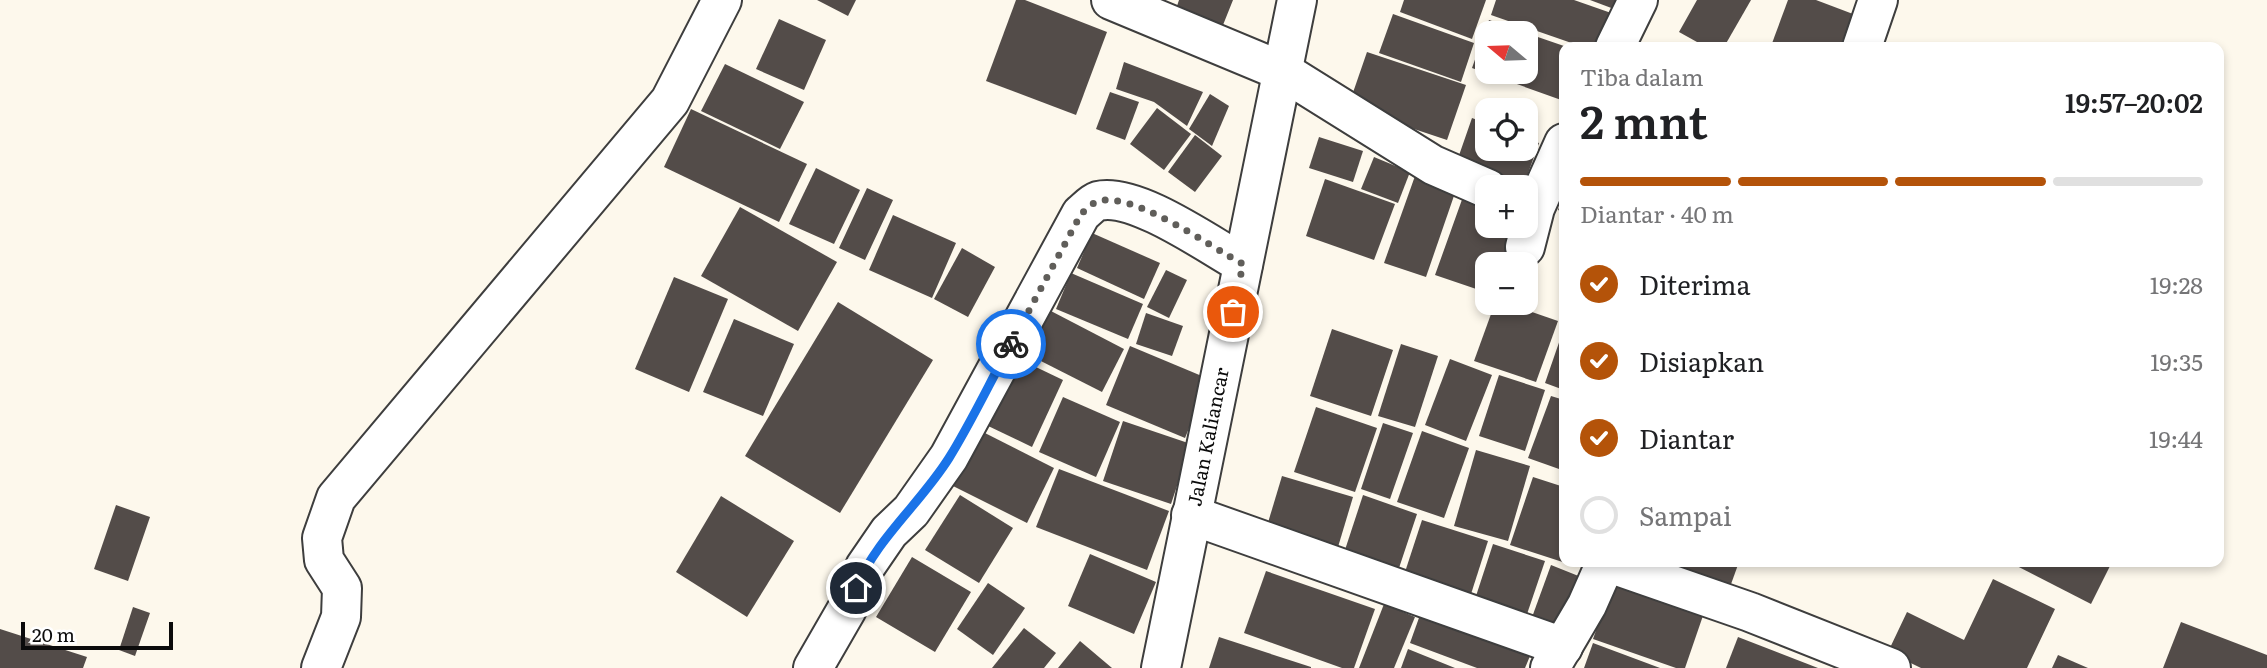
<!DOCTYPE html>
<html lang="id">
<meta charset="utf-8">
<style>
:root{--surface:#fff;--page:#f2f2f2;--text:#202124;--muted:#757577;--line:#e0e0e0;--accent:#b45309}
body{margin:0;font-family:Literata,serif;background:var(--page);color:var(--text);height:100vh;display:flex;flex-direction:column;font-size:26px;white-space:nowrap}
*{box-sizing:border-box;margin:0}
p{font-size:23px;color:var(--muted)}
.icon{flex:none;width:38px;height:38px;fill:none;stroke:currentColor;stroke-width:2;stroke-linecap:round;stroke-linejoin:round}
.map{position:relative;flex:1;overflow:hidden}
.side{position:absolute;left:1559px;top:42px;width:665px;height:525px;display:flex;flex-direction:column;background:var(--surface);border-radius:14px;box-shadow:0 4px 10px #0003}
.side>*{flex:none}
.needle{width:46px;rotate:289deg}
.fabs{position:absolute;left:1475px;top:21px;display:grid;gap:14px}
.fabs a{display:grid;place-items:center;width:63px;height:63px;border-radius:14px;background:var(--surface);box-shadow:0 4px 10px #0003;font-size:35px}
.scale{position:absolute;left:21px;bottom:18px;width:152px;box-sizing:border-box;padding-left:7px;border:4px solid #0b0b0b;border-top:0;font-size:19px;line-height:24px;white-space:nowrap;color:#0b0b0b;-webkit-text-stroke:5px #fff;paint-order:stroke}
.pin{position:absolute;display:grid;place-items:center;width:60px;height:60px;color:#fff;margin:-30px;border:4px solid #fff;border-radius:50%;box-shadow:0 2px 7px #0007}
.courier{position:absolute;display:grid;place-items:center;width:70px;height:70px;margin:-35px;border:5px solid #1a73e8;border-radius:50%;background:#fff;color:#222;box-shadow:0 2px 9px #0007}
.summary em{font-style:normal;font-weight:600}
.summary div{display:flex;flex-direction:column-reverse}
.summary{display:flex;align-items:center;justify-content:space-between;height:119px;padding:0 21px}
h1{font-size:46px;font-weight:600;line-height:52px}
.bar{display:grid;grid-template-columns:repeat(4,1fr);gap:10px 7px;align-content:center;height:84px;padding:0 21px}
.bar i{height:9px;border-radius:5px;background:var(--line)}
.bar .selected{background:var(--accent)}
.bar p{grid-column:span 4}
ol{padding:0 21px;list-style:none}
li{display:flex;align-items:center;gap:21px;height:77px}
li p{margin-inline-start:auto}
li .icon{padding:7px;border-radius:50%;background:var(--accent);color:#fff;stroke-width:4}
li:last-child{color:var(--muted)}
li i{width:38px;height:38px;border:4px solid var(--line);border-radius:50%}
.map>svg:first-child{display:block}
.building{fill:#534c49;fill-rule:evenodd}
.lines{fill:none;stroke-linecap:round;stroke-linejoin:round}
.minor-casing{stroke:#3e3e3e;stroke-width:42}
.minor{stroke:#fff;stroke-width:38}
.done{stroke:#605e5a;stroke-width:7;stroke-dasharray:0 12.6}
.route{stroke:#1a73e8;stroke-width:9}
.labels{text-anchor:middle;stroke-width:7;stroke-linejoin:round;paint-order:stroke}
.street-label{font-size:19px;fill:#0b0b0b;stroke:#fff}
</style>
<div class="map">
<svg width="2267" height="668" viewBox="0 0 2267 668">
<rect width="100%" height="100%" fill="#fdf8ec"/>
<g class="building">
<path d="M817,0H856L848,16Z"/>
<path d="M1016,0H1025L1107,32L1076,115L986,81Z"/>
<path d="M1179,0H1233L1223,25L1177,6Z"/>
<path d="M1404,0H1486L1472,39L1400,12Z"/>
<path d="M1496,0H1574L1614,14L1603,47H1583L1491,15Z"/>
<path d="M1590,0H1626L1622,12Z"/>
<path d="M1697,0H1751L1724,47H1706L1679,32Z"/>
<path d="M1788,0H1816L1853,14L1840,47L1771,46Z"/>
<path d="M1393,14L1474,43L1461,82L1379,53Z"/>
<path d="M779,19L826,40L804,90L756,69Z"/>
<path d="M1489,20L1564,46V101L1472,68ZM1488,33H1526V72H1488Z"/>
<path d="M1367,52L1466,85L1447,140L1348,107Z"/>
<path d="M1124,62L1203,92L1187,126L1154,102L1116,89Z"/>
<path d="M725,64L804,102L780,149L701,111Z"/>
<path d="M1110,92L1139,102L1125,140L1096,129Z"/>
<path d="M1210,94L1229,106L1212,146L1189,129Z"/>
<path d="M1157,108L1191,134L1164,170L1130,144Z"/>
<path d="M691,109L807,164L779,222L664,167Z"/>
<path d="M1472,118L1488,124V149H1526V138L1539,143L1523,187L1456,164Z"/>
<path d="M1195,135L1222,156L1195,192L1168,172Z"/>
<path d="M1319,137L1363,151L1353,182L1309,168Z"/>
<path d="M1374,157L1410,172L1398,203L1361,189Z"/>
<path d="M816,168L860,190L834,244L789,224Z"/>
<path d="M1415,176L1456,190L1426,277L1384,263Z"/>
<path d="M1325,179L1395,204L1374,260L1306,236Z"/>
<path d="M867,188L893,200L865,260L839,248Z"/>
<path d="M1564,192V213L1558,210Z"/>
<path d="M1464,194L1488,205V226H1510L1524,257L1522,264H1488V293L1435,275Z"/>
<path d="M740,207L837,262L798,331L701,276Z"/>
<path d="M893,215L956,243L932,298L869,270Z"/>
<path d="M1092,233L1160,263L1144,299L1077,268Z"/>
<path d="M962,248L995,267L968,317L934,299Z"/>
<path d="M1166,270L1187,280L1169,318L1147,307Z"/>
<path d="M1071,273L1143,304L1128,339L1056,309Z"/>
<path d="M674,277L728,299L689,392L635,369Z"/>
<path d="M838,302L933,360L840,513L745,456Z"/>
<path d="M1495,303H1506L1558,321L1536,382L1474,361Z"/>
<path d="M1049,310L1124,349L1102,392L1027,354Z"/>
<path d="M1146,313L1183,326L1172,356L1136,344Z"/>
<path d="M734,319L794,344L763,416L703,392Z"/>
<path d="M1564,328V390L1545,383Z"/>
<path d="M1332,329L1393,350L1371,416L1310,396Z"/>
<path d="M1401,344L1438,356L1415,427L1378,416Z"/>
<path d="M1130,346L1209,379L1185,438L1106,405Z"/>
<path d="M1015,357L1063,380L1032,447L984,424Z"/>
<path d="M1450,359L1492,375L1466,441L1425,425Z"/>
<path d="M1499,375L1545,390L1525,451L1479,436Z"/>
<path d="M1551,396L1564,400V452L1559,469L1528,458Z"/>
<path d="M1063,397L1120,422L1096,477L1039,452Z"/>
<path d="M1316,407L1377,428L1355,492L1294,472Z"/>
<path d="M1123,421L1191,444L1171,504L1103,481Z"/>
<path d="M1383,423L1413,433L1390,499L1361,489Z"/>
<path d="M979,430L1054,468L1027,523L951,485Z"/>
<path d="M1422,431L1469,448L1444,518L1397,502Z"/>
<path d="M1476,450L1530,466L1508,541L1454,526Z"/>
<path d="M1059,469L1169,511L1147,570L1036,527Z"/>
<path d="M1282,476L1353,497L1335,557L1264,536Z"/>
<path d="M1533,477L1564,487V562H1580L1578,567L1510,545Z"/>
<path d="M960,495L1013,528L979,583L925,550Z"/>
<path d="M1363,495L1417,514L1396,577L1342,559Z"/>
<path d="M721,496L794,541L747,617L676,572Z"/>
<path d="M116,505L150,517L128,581L94,569Z"/>
<path d="M1422,520L1488,541L1471,594L1405,572Z"/>
<path d="M1493,544L1545,561L1526,617L1475,599Z"/>
<path d="M1090,554L1156,582L1134,634L1068,606Z"/>
<path d="M912,557L971,592L935,652L876,617Z"/>
<path d="M1651,562H1739L1726,598Z"/>
<path d="M2009,562H2112L2091,604Z"/>
<path d="M1551,565L1581,577L1561,631L1531,620Z"/>
<path d="M1266,571L1375,609L1354,668H1342L1244,633Z"/>
<path d="M1615,576L1706,607L1685,668H1676L1593,639Z"/>
<path d="M1993,579L2055,609L2027,668H1921L1888,652L1907,612L1964,640Z"/>
<path d="M988,583L1025,608L993,655L957,629Z"/>
<path d="M1384,604L1415,617L1394,668H1359Z"/>
<path d="M133,607L150,613L135,656L119,650Z"/>
<path d="M1420,615L1530,656L1525,668H1477L1410,643Z"/>
<path d="M2181,622L2267,655V668H2163Z"/>
<path d="M1024,628L1056,653L1044,668H992Z"/>
<path d="M0,629L87,657L83,668H0Z"/>
<path d="M1219,637L1311,667V668H1209Z"/>
<path d="M1738,637L1818,668H1726Z"/>
<path d="M1080,641L1112,668H1058Z"/>
<path d="M1593,643L1660,668H1584Z"/>
<path d="M1408,649L1455,668H1401Z"/>
<path d="M2058,655L2088,668H2052Z"/>
</g>
<g class="lines">
<defs>
<g id="minor">
<path d="M1111,0L1284,72L1433,165L1488,189"/>
<path d="M1615,47L1638,0"/>
<path d="M1862,47L1878,0"/>
<path d="M1525,247L1535,208L1564,143"/>
<path d="M1191,515L1563,647"/>
<path d="M1606,562L1750,612L1891,668"/>
<path d="M321,668L341,617L342,588L324,560L322,538L336,498L670,101L722,0"/>
<path d="M813,668L847,609L865,567L889,532L911,511L949,457L1081,214C1086,210 1092,203 1098,201C1135,192 1209,245 1243,264"/>
<path id="s1" d="M1161,668L1297,0"/>
<path d="M1550,668L1587,605L1606,562"/>
</g>
</defs>
<use href="#minor" class="minor-casing"/>
<use href="#minor" class="minor"/>
</g>
<g class="lines">
<path class="done" d="M1011,344L1081,214C1086,210 1092,203 1098,201C1135,192 1209,246 1243,264L1233,312"/>
<path class="route" d="M856,588C877,538 920,504 949,458C972,421 990,382 1011,344"/>
</g>
<g class="labels">
<g class="street-label">
<text dy="7" stroke="none"><textPath href="#s1" startOffset="236">Jalan Kaliancar</textPath></text>
</g>
</g>
</svg>
<div class="fabs">
<a><svg class="needle" viewBox="-14 -14 28 28"><path d="M0-13l5 13h-10z" fill="#e53935"/><path d="M0 13l5-13h-10z" fill="#757577"/></svg></a>
<a><svg class="icon" aria-label="locate" viewBox="0 0 24 24"><circle cx="12" cy="12" r="6"/><path d="M12 2v4M12 18v4M2 12h4M18 12h4"/></svg></a>
<a>+</a>
<a>−</a>
</div>
<div class="scale">20 m</div>
<div class="pin" style="left:1233px;top:312px;background:#ea580c"><svg class="icon" aria-label="bag" viewBox="0 0 24 24"><path d="M5 8h14l-1 12H6zM9 8a3 3 0 0 1 6 0"/></svg></div>
<div class="pin" style="left:856px;top:588px;background:#1f2937"><svg class="icon" aria-label="home" viewBox="0 0 24 24"><path d="M3 11l9-7 9 7M6 9v11h12V9"/></svg></div>
<div class="courier" style="left:1011px;top:344px"><svg class="icon" aria-label="bike" viewBox="0 0 24 24"><circle cx="6" cy="16" r="4"/><circle cx="18" cy="16" r="4"/><path d="M6 16l4-8h5l3 8M10 8l3 8H6M13 5h3"/></svg></div>
<section class="side">
<div class="summary"><div><h1>2 mnt</h1><p>Tiba dalam</p></div><em>19:57–20:02</em></div>
<div class="bar"><i class="selected"></i><i class="selected"></i><i class="selected"></i><i></i><p>Diantar · 40 m</p></div>
<ol>
<li><svg class="icon" aria-label="check" viewBox="0 0 24 24"><path d="M5 12l5 5 9-10"/></svg>Diterima<p>19:28</p></li>
<li><svg class="icon" aria-label="check" viewBox="0 0 24 24"><path d="M5 12l5 5 9-10"/></svg>Disiapkan<p>19:35</p></li>
<li><svg class="icon" aria-label="check" viewBox="0 0 24 24"><path d="M5 12l5 5 9-10"/></svg>Diantar<p>19:44</p></li>
<li><i></i>Sampai</li>
</ol>
</section>
</div>
